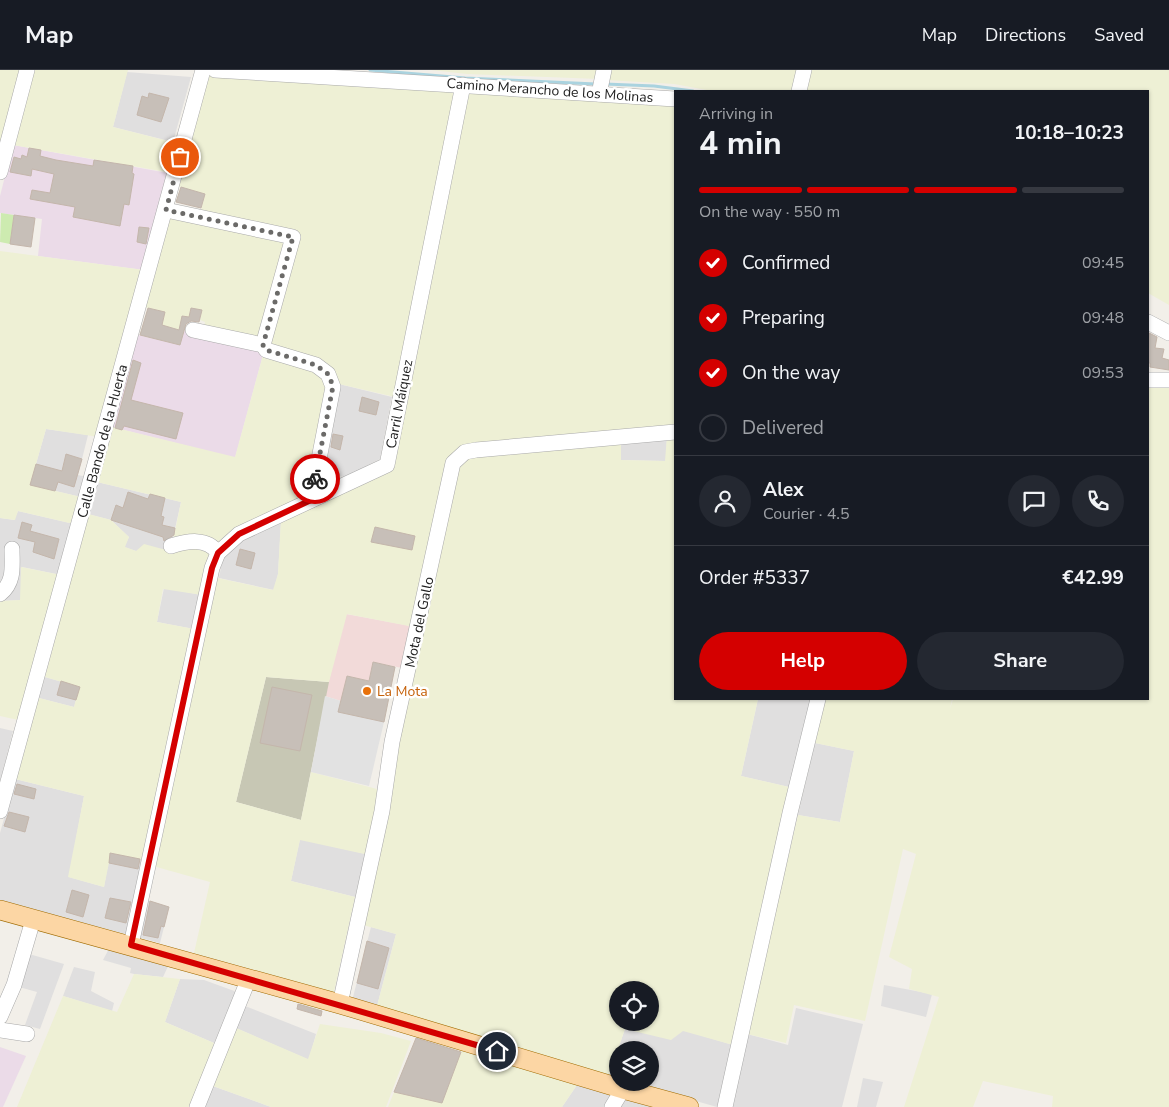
<!DOCTYPE html>
<meta charset="utf-8">
<style>
:root{--surface:#171b24;--page:#242831;--text:#f1f3f6;--muted:#9ea1a6;--line:#363941;--accent:#d40000}
body{margin:0;font-family:"Nunito Sans",sans-serif;background:var(--page);color:var(--text);height:100vh;display:flex;flex-direction:column;font-size:19px;white-space:nowrap}
*{box-sizing:border-box;margin:0}
p{font-size:16px;color:var(--muted)}
.icon{flex:none;width:28px;height:28px;fill:none;stroke:currentColor;stroke-width:2;stroke-linecap:round;stroke-linejoin:round}
.map{position:relative;flex:1;overflow:hidden}
.panel{position:absolute;left:674px;top:20px;width:475px;height:610px;display:flex;flex-direction:column;background:var(--surface);border-radius:0px;box-shadow:0 1px 4px #0004}
.panel>*{flex:none}
.tools{position:absolute;left:609px;top:911px;display:grid;gap:10px}
.tools a{display:grid;place-items:center;width:50px;height:50px;border-radius:50%;background:var(--surface);box-shadow:0 1px 4px #0004;font-size:25px}
.pin{position:absolute;display:grid;place-items:center;width:42px;height:42px;color:#fff;margin:-21px;border:2px solid #fff;border-radius:50%;box-shadow:0 1px 5px #0007}
.courier{position:absolute;display:grid;place-items:center;width:50px;height:50px;margin:-25px;border:4px solid #d40000;border-radius:50%;background:#fff;color:#222;box-shadow:0 1px 6px #0007}
.head em{font-style:normal;font-weight:700}
.head div{display:flex;flex-direction:column-reverse}
.head{display:flex;align-items:center;justify-content:space-between;height:85px;padding:0 25px}
h1{font-size:32px;font-weight:700;line-height:38px}
.bar{display:grid;grid-template-columns:repeat(4,1fr);gap:8px 5px;align-content:center;height:60px;padding:0 25px}
.bar i{height:6px;border-radius:4px;background:var(--line)}
.bar .active{background:var(--accent)}
.bar p{grid-column:span 4}
.line{display:flex;align-items:center;gap:12px;padding:0 25px;border-top:1px solid var(--line)}
.line div{flex:1}
.round{display:grid;place-items:center;flex:none;width:52px;height:52px;border-radius:26px;background:var(--page)}
ol{padding:0 25px;list-style:none}
li{display:flex;align-items:center;gap:15px;height:55px}
li p{margin-inline-start:auto}
li .icon{padding:5px;border-radius:50%;background:var(--accent);color:#fff;stroke-width:4}
li:last-child{color:var(--muted)}
li i{width:28px;height:28px;border:2px solid var(--line);border-radius:50%}
.primary-button{display:flex;gap:10px;margin-top:auto;padding:10px 25px}
.primary-button a{flex:1;height:58px;border-radius:30px;background:var(--accent);color:#fff;font-size:20px;font-weight:700;line-height:58px;text-align:center}
.primary-button a+a{background:var(--page);color:var(--text)}
header{display:flex;align-items:center;gap:30px;box-sizing:border-box;height:70px;padding:0 25px;background:var(--surface);border-bottom:1px solid var(--line)}
header strong{font-size:24px}
nav{display:flex;gap:28px;margin-inline-start:auto;font-size:18px}
.map>svg:first-child{display:block}
.residential{fill:#e0dfdf}
.commercial{fill:#f2dad9}
.industrial{fill:#ebdbe8}
.construction{fill:#c7c7b4}
.farmland{fill:#eef0d5;fill-rule:evenodd}
.grass{fill:#cdebb0}
.parking{fill:#e2e2e2}
.lines{fill:none;stroke-linecap:round;stroke-linejoin:round}
.stream{stroke:#aad3df;stroke-width:3}
.building{fill:#c7bfb8;stroke:#c4b6ab}
.minor-casing{stroke:#a9a9a9;stroke-width:16}
.major-casing{stroke:#a06b00;stroke-width:20}
.minor{stroke:#fff;stroke-width:15}
.major{stroke:#fcd6a4;stroke-width:19}
.done{stroke:#6b6a68;stroke-width:5;stroke-dasharray:0 9}
.route{stroke:#d40000;stroke-width:6}
.food-dot{fill:#e8710a;stroke:#fff;stroke-width:2}
.labels{text-anchor:middle;stroke-width:5;stroke-linejoin:round;paint-order:stroke}
.street-label{font-size:14px;fill:#222;stroke:#fff}
.food-label{font-size:14px;fill:#c56008;stroke:#fff;text-anchor:start}
</style>
<header>
<strong>Map</strong>
<nav><a>Map</a><a>Directions</a><a>Saved</a></nav>
</header>
<div class="map">
<svg width="1169" height="1037" viewBox="0 0 1169 1037">
<rect width="100%" height="100%" fill="#f2efe9"/>
<g class="residential">
<path d="M127,2L191,7L173,72L113,57Z"/>
<path d="M339,314L392,327L380,389L345,407L332,405L329,414L319,419Z"/>
<path d="M46,359L88,365L78,405L87,407L81,427L30,415Z"/>
<path d="M667,366L666,391L621,390V371Z"/>
<path d="M97,412L181,432L170,481H136L124,477L129,467L111,450L88,444Z"/>
<path d="M18,441L74,454L61,505L22,497L21,530L0,531V448L14,450Z"/>
<path d="M281,453L278,504L274,520L219,508L222,492L228,481L242,470Z"/>
<path d="M164,518L202,525L194,559L157,552Z"/>
<path d="M45,607L80,617L74,637L39,628Z"/>
<path d="M758,629H812L789,717L741,706Z"/>
<path d="M0,658L13,661L0,712Z"/>
<path d="M815,673L854,681L840,752L798,745Z"/>
<path d="M15,709L84,726L69,807L104,817L110,783L144,790L136,827L169,837L160,873L0,831V763Z"/>
<path d="M300,769L366,784L355,827L291,811Z"/>
<path d="M371,857L396,864L377,936L352,931Z"/>
<path d="M111,875L171,890L163,907L134,904L130,903L131,898L103,890Z"/>
<path d="M29,884L64,894L40,959L25,955L37,922L19,917Z"/>
<path d="M74,897L95,902L91,921L114,933L112,941L63,926Z"/>
<path d="M180,909L204,910L237,922L214,973L165,952Z"/>
<path d="M884,915L932,924L926,947L881,936Z"/>
<path d="M245,936L316,964L309,990L236,958Z"/>
<path d="M796,938L863,954L842,1037H732L747,964L788,975Z"/>
<path d="M625,959L683,960L733,975L717,1037L633,1013L650,1012V980H618L617,1008L609,1005Z"/>
<path d="M863,1008L883,1012L876,1037H857Z"/>
<path d="M210,1015L271,1037H203Z"/>
<path d="M577,1015L654,1037H562Z"/>
</g>
<path class="commercial" d="M346,544L411,556L402,598L373,592L369,611L347,606L341,631L325,626Z"/>
<g class="industrial">
<path d="M13,75L168,103L144,200L38,186L42,149L0,143V126Z"/>
<path d="M184,261L246,274L263,285L235,388L112,357L138,265L180,275Z"/>
<path d="M0,977L26,986L3,1037H0Z"/>
</g>
<path class="construction" d="M266,607L329,612L301,750L236,732Z"/>
<g class="farmland">
<path d="M0,0H21L0,81Z"/>
<path d="M32,0H128L113,57L180,74L172,103L13,75Z"/>
<path d="M431,0H601L599,9L467,4Z"/>
<path d="M608,0H799L795,21H712L674,14L606,10Z"/>
<path d="M809,0H1169V235L1148,223V21H804Z"/>
<path d="M213,3L458,19L395,327L339,314L266,276L297,165L200,144L205,124L178,116L207,6Z"/>
<path d="M466,20L675,32V358L458,381L414,557L347,544L329,612L266,607L236,732L301,750L311,702L381,720L369,785L300,770L291,811L355,827L334,922L194,883L210,812L153,796L213,507L273,520L278,504L281,448L379,404Z"/>
<path d="M170,143L289,169L261,270L204,259L205,252L200,250L202,240L191,238L189,247L182,246L179,260L162,255L165,242L144,237Z"/>
<path d="M0,181L144,200L99,367L46,359L30,415L81,427L74,454L18,441L15,450L0,448Z"/>
<path d="M263,285L304,295L328,311L307,428L219,476L173,470L181,432L97,412L112,357L235,387Z"/>
<path d="M1169,314V1037H1052L1053,1026L983,1011L973,1037H904L939,927L909,919L912,899L889,887L916,784L903,779L865,951L794,935L786,973L747,964L798,745L840,752L854,681L815,673L824,629H952L950,639L953,629H1148V315Z"/>
<path d="M667,366H675V629H758L741,706L789,717L733,975L683,961L671,970L625,959L609,1005L377,936L396,864L363,855L391,703L456,399L463,388L621,371V390L665,391ZM618,920H650V952H618Z"/>
<path d="M88,444L111,450L129,467L125,477L136,481L144,474L170,481L193,475L211,483L202,525L163,519L157,552L194,559L144,790L111,783L104,817L68,807L84,726L15,709L39,628L74,637L79,617L45,607Z"/>
<path d="M21,497L61,505L23,651L0,646V531L20,530Z"/>
<path d="M134,904L180,909L165,952L214,973L192,1037H17L63,926L117,942Z"/>
<path d="M320,954L381,963L411,971L386,1037H271L210,1015L236,958L308,989Z"/>
<path d="M461,981L577,1015L562,1037H388L394,1022L442,1033Z"/>
</g>
<path class="grass" d="M1,143L14,145L10,174L0,172Z"/>
<path class="parking" d="M325,626L341,631L339,642L384,652L369,716L311,702Z"/>
<g class="lines">
<g class="stream">
<path d="M370,0L465,8L596,14"/>
<path d="M605,14L654,16L693,21"/>
</g>
</g>
<g class="building">
<path d="M149,23L169,28L161,52L137,45L142,26L148,28Z"/>
<path d="M29,78L41,80L40,86L56,90L93,96L94,90L133,96L132,103L134,104L129,135L124,134L120,156L73,147L75,137L30,129L32,120L50,123L54,104L32,99L31,106L10,102L14,87L21,89L22,85L27,87Z"/>
<path d="M181,117L205,124L201,138L176,132Z"/>
<path d="M14,145L35,148L31,177L10,174Z"/>
<path d="M139,157L149,158L146,174L137,172Z"/>
<path d="M148,238L165,242L162,255L179,260L182,246L189,247L191,238L202,240L199,252L191,251L186,254L180,275L140,265Z"/>
<path d="M1149,263L1157,267L1155,278L1164,279L1162,288L1169,290V300L1150,297V293H1148Z"/>
<path d="M133,290L141,293L131,330L183,343L176,369L124,356L122,360L115,358Z"/>
<path d="M362,327L379,332L376,345L359,341Z"/>
<path d="M333,364L343,366L340,380L331,377Z"/>
<path d="M66,384L82,389L74,417L58,412L55,421L30,415L36,394L62,401Z"/>
<path d="M128,422L148,429L150,424L165,428L161,446L164,447L162,455L175,458L174,465L164,471L163,467L111,450L116,435L123,438Z"/>
<path d="M22,452L32,455L30,461L59,469L54,489L33,482L35,472L18,468Z"/>
<path d="M375,457L415,466L412,480L371,472Z"/>
<path d="M240,479L255,483L251,499L236,495Z"/>
<path d="M373,592L395,597L384,652L338,642L347,606L369,611Z"/>
<path d="M61,611L80,617L76,630L57,625Z"/>
<path d="M272,617L312,625L300,681L260,673Z"/>
<path d="M17,714L36,719L34,729L14,724Z"/>
<path d="M9,742L29,747L25,762L4,756Z"/>
<path d="M110,783L140,789L138,799L109,793Z"/>
<path d="M72,820L89,825L83,847L66,842Z"/>
<path d="M110,828L131,832L126,853L105,848Z"/>
<path d="M150,831L169,837L164,857L161,856L158,868L143,865Z"/>
<path d="M367,871L389,878L378,919L357,913Z"/>
<path d="M298,934L322,941L321,946L297,939Z"/>
<path d="M416,968L461,982L442,1033L394,1022Z"/>
</g>
<g class="lines">
<defs>
<g id="minor">
<path d="M215,0L675,29"/>
<path d="M799,21L804,0"/>
<path d="M599,24L604,0"/>
<path d="M0,102L27,0"/>
<path d="M166,140L293,167L263,275L266,280L316,295L328,304L333,317L311,430"/>
<path d="M1148,252L1169,263"/>
<path d="M193,260L263,275"/>
<path d="M1148,310H1169"/>
<path d="M171,476C187,471 207,467 218,483"/>
<path d="M0,524C15,512 12,496 12,479"/>
<path d="M0,741L203,0"/>
<path d="M131,875L212,498L218,483L239,464L387,395L463,15"/>
<path d="M340,934L382,741L392,672L453,393L465,382L476,380L675,362"/>
<path d="M0,947L14,915L33,850"/>
<path d="M0,960L27,964"/>
<path d="M197,1037L249,908"/>
<path d="M612,1037L623,1019"/>
<path d="M725,1037L790,743L818,629"/>
</g>
<path id="major" d="M0,840L340,934L623,1019L689,1037"/>
</defs>
<use href="#minor" class="minor-casing"/>
<use href="#major" class="major-casing"/>
<use href="#minor" class="minor"/>
<use href="#major" class="major"/>
</g>
<g class="lines">
<path class="done" d="M180,87L166,140L293,167L263,275L266,280L316,295L328,304L333,316L315,409"/>
<path class="route" d="M315,409L311,430L239,464L218,483L212,498L131,875L497,981"/>
</g>
<circle class="food-dot" cx="367" cy="621" r="5"/>
<g class="labels">
<g class="street-label">
<text transform="translate(550 20) rotate(4)" y="5">Camino Merancho de los Molinas</text>
<text transform="translate(399 334) rotate(-79)" y="5">Carril Máiquez</text>
<text transform="translate(102 371) rotate(-75)" y="5">Calle Bando de la Huerta</text>
<text transform="translate(419 552) rotate(-78)" y="5">Mota del Gallo</text>
</g>
<g class="food-label">
<text x="377" y="626">La Mota</text>
</g>
</g>
</svg>
<div class="tools">
<a><svg class="icon" aria-label="locate" viewBox="0 0 24 24"><circle cx="12" cy="12" r="6"/><path d="M12 2v4M12 18v4M2 12h4M18 12h4"/></svg></a>
<a><svg class="icon" aria-label="layers" viewBox="0 0 24 24"><path d="M12 4l9 5-9 5-9-5zM3 14l9 5 9-5"/></svg></a>
</div>
<div class="pin" style="left:180px;top:87px;background:#ea580c"><svg class="icon" aria-label="bag" viewBox="0 0 24 24"><path d="M5 8h14l-1 12H6zM9 8a3 3 0 0 1 6 0"/></svg></div>
<div class="pin" style="left:497px;top:981px;background:#1f2937"><svg class="icon" aria-label="home" viewBox="0 0 24 24"><path d="M3 11l9-7 9 7M6 9v11h12V9"/></svg></div>
<div class="courier" style="left:315px;top:409px"><svg class="icon" aria-label="bike" viewBox="0 0 24 24"><circle cx="6" cy="16" r="4"/><circle cx="18" cy="16" r="4"/><path d="M6 16l4-8h5l3 8M10 8l3 8H6M13 5h3"/></svg></div>
<section class="panel">
<div class="head"><div><h1>4 min</h1><p>Arriving in</p></div><em>10:18–10:23</em></div>
<div class="bar"><i class="active"></i><i class="active"></i><i class="active"></i><i></i><p>On the way · 550 m</p></div>
<ol>
<li><svg class="icon" aria-label="check" viewBox="0 0 24 24"><path d="M5 12l5 5 9-10"/></svg>Confirmed<p>09:45</p></li>
<li><svg class="icon" aria-label="check" viewBox="0 0 24 24"><path d="M5 12l5 5 9-10"/></svg>Preparing<p>09:48</p></li>
<li><svg class="icon" aria-label="check" viewBox="0 0 24 24"><path d="M5 12l5 5 9-10"/></svg>On the way<p>09:53</p></li>
<li><i></i>Delivered</li>
</ol>
<div class="line" style="height:90px"><a class="round"><svg class="icon" aria-label="person" viewBox="0 0 24 24"><circle cx="12" cy="8" r="4"/><path d="M4 21q1-7 8-7t8 7"/></svg></a><div><b>Alex</b><p>Courier · 4.5</p></div><a class="round"><svg class="icon" aria-label="chat" viewBox="0 0 24 24"><path d="M4 5h16v11H9l-5 4z"/></svg></a><a class="round"><svg class="icon" aria-label="phone" viewBox="0 0 24 24"><path d="M5 4h4l2 5-3 2q2 4 5 5l2-3 5 2v4C11 20 4 13 5 4z"/></svg></a></div>
<div class="line" style="height:65px"><div>Order #5337</div><b>€42.99</b></div>
<div class="primary-button"><a>Help</a><a>Share</a></div>
</section>
</div>
